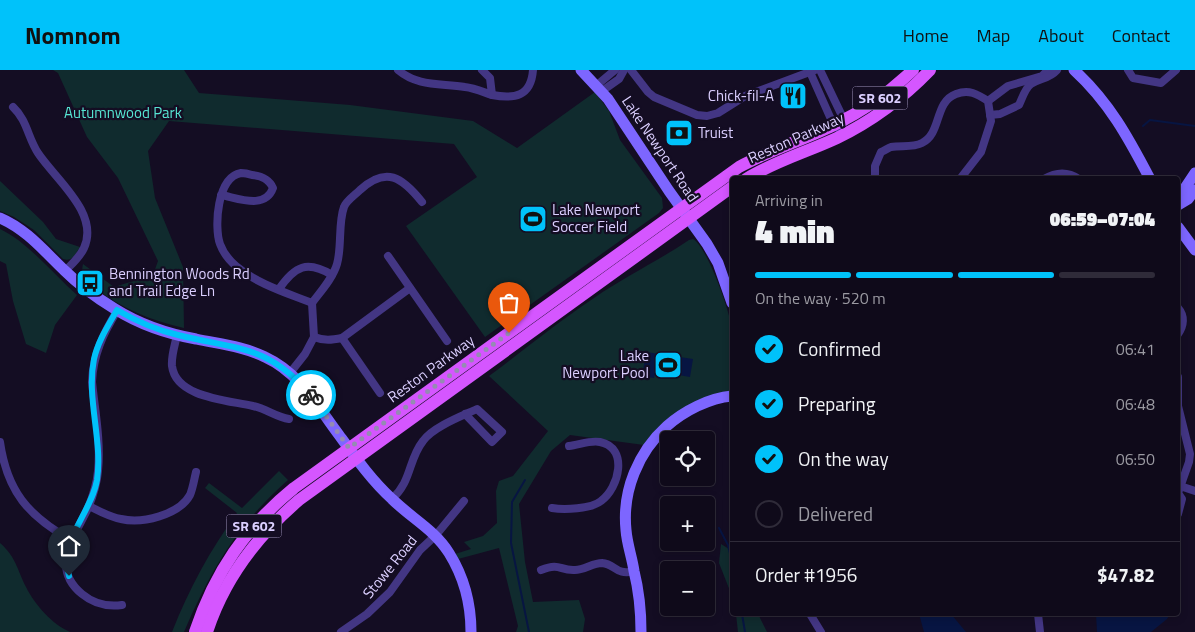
<!DOCTYPE html>
<meta charset="utf-8">
<style>
:root{--surface:#0f0a1a;--page:#181323;--text:#f1f3f6;--muted:#9b9aa2;--line:#2f2b39;--accent:#00c2fa}
body{margin:0;font-family:"Titillium Web",sans-serif;background:var(--page);color:var(--text);height:100vh;display:flex;flex-direction:column;font-size:19px;white-space:nowrap}
*{box-sizing:border-box;margin:0}
p{font-size:16px;color:var(--muted)}
.icon{flex:none;width:28px;height:28px;fill:none;stroke:currentColor;stroke-width:2;stroke-linecap:round;stroke-linejoin:round}
.map{position:relative;flex:1;overflow:hidden}
.details{position:absolute;left:730px;top:106px;width:450px;height:440px;display:flex;flex-direction:column;background:var(--surface);border-radius:5px;box-shadow:0 2px 8px #0003,0 0 0 1px var(--line)}
.details>*{flex:none}
.tools{position:absolute;left:660px;top:361px;display:grid;gap:10px}
.tools a{display:grid;place-items:center;width:55px;height:55px;border-radius:5px;background:var(--surface);box-shadow:0 2px 8px #0003,0 0 0 1px var(--line);font-size:25px}
.pin{position:absolute;display:grid;place-items:center;width:42px;height:42px;color:#fff;margin:-51px -21px;border-radius:50% 50% 50% 0;rotate:-45deg;box-shadow:0 0 5px #0007}
.pin .icon{rotate:45deg}
.courier{position:absolute;display:grid;place-items:center;width:50px;height:50px;margin:-25px;border:4px solid #00c2fa;border-radius:50%;background:#fff;color:#222;box-shadow:0 1px 6px #0007}
.overview em{font-style:normal;font-weight:800}
.overview div{display:flex;flex-direction:column-reverse}
.overview{display:flex;align-items:center;justify-content:space-between;height:85px;padding:0 25px}
h1{font-size:32px;font-weight:800;line-height:38px}
.bar{display:grid;grid-template-columns:repeat(4,1fr);gap:8px 5px;align-content:center;height:60px;padding:0 25px}
.bar i{height:6px;border-radius:4px;background:var(--line)}
.bar .current{background:var(--accent)}
.bar p{grid-column:span 4}
.line{display:flex;align-items:center;gap:12px;padding:0 25px;border-top:1px solid var(--line)}
.line div{flex:1}
ol{padding:0 25px;list-style:none}
li{display:flex;align-items:center;gap:15px;height:55px}
li p{margin-inline-start:auto}
li .icon{padding:5px;border-radius:50%;background:var(--accent);color:#111;stroke-width:4}
li:last-child{color:var(--muted)}
li i{width:28px;height:28px;border:2px solid var(--line);border-radius:50%}
header{display:flex;align-items:center;gap:30px;box-sizing:border-box;height:70px;padding:0 25px;background:var(--accent);color:#111}
header strong{font-size:24px}
nav{display:flex;gap:28px;margin-inline-start:auto;font-size:18px}
.map>svg:first-child{display:block}
.green{fill:#102b2e}
.water{fill:#071542}
.lines{fill:none;stroke-linecap:round;stroke-linejoin:round}
.stream{stroke:#071542;stroke-width:2}
.street{stroke:#433684;stroke-width:8}
.secondary{stroke:#7d66ff;stroke-width:11}
.primary{stroke:#d556ff;stroke-width:12}
.done{stroke:#958bb2;stroke-width:5;stroke-dasharray:0 9}
.route{stroke:#00c2fa;stroke-width:6}
.labels{text-anchor:middle;stroke-width:4.5;stroke-linejoin:round;paint-order:stroke}
.shield{fill:#140d23;stroke:#9f95bd;stroke-width:1}
.shield-label{font-size:14px;font-weight:bold;fill:#dbcfff}
.poi-label{font-size:15px;fill:#dbcfff;stroke:#140d23;text-anchor:start}
.park-label{font-size:15px;fill:#56e4d2;stroke:#140d23}
.street-label{font-size:15px;fill:#dbcfff;stroke:#140d23}
</style>
<header>
<strong>Nomnom</strong>
<nav><a>Home</a><a>Map</a><a>About</a><a>Contact</a></nav>
</header>
<div class="map">
<svg width="1195" height="562" viewBox="0 0 1195 562">
<rect width="100%" height="100%" fill="#140d23"/>
<g class="green">
<path d="M53,0H184L199,23L350,35L473,51L517,78L595,22L609,41L620,70L662,128L663,138L659,143L485,267L406,156L477,107L454,74L169,51L148,81L155,128L183,197L184,258C152,251 120,238 94,217C90,213 85,211 83,206C82,202 82,198 83,194L114,217L153,205L158,191L118,108L87,67L58,3Z"/>
<path d="M0,111L43,152L56,169L80,177C75,184 73,192 63,189L34,160L14,147L0,141Z"/>
<path d="M0,159C28,172 53,204 77,225L55,255L46,283L26,274L13,231L6,194L0,191Z"/>
<path d="M693,169C707,176 731,244 732,260C734,281 732,302 732,322L719,325L644,375L570,365L551,381L519,434L525,492L533,532L579,530L585,549L583,562H516L518,556L499,478L458,489L455,484L471,479L464,472L483,466L497,453L496,421L499,411L513,406L548,361L489,306C524,280 558,252 594,228C624,207 658,191 689,170Z"/>
<path d="M279,401L288,410C236,456 211,500 184,562H172C189,519 210,480 237,443L205,418L209,413L242,438Z"/>
<path d="M0,473C16,487 17,499 26,517C35,535 52,554 70,562H0Z"/>
<path d="M721,474L729,479L732,486V526L719,493Z"/>
<path d="M736,544H758L767,562H738Z"/>
</g>
<g class="water">
<path d="M646,282L693,289L690,307L656,301L654,308L642,306Z"/>
<path d="M919,544H951L966,562H924Z"/>
<path d="M1096,544H1170L1167,549L1151,562H1097Z"/>
</g>
<g class="lines">
<g class="stream">
<path d="M1143,56L1150,50L1195,56"/>
<path d="M525,410L512,432L511,473L529,562"/>
<path d="M719,458L728,475L732,492"/>
<path d="M742,544L745,562"/>
</g>
<g class="street">
<path d="M398,0C418,17 441,13 465,17C474,18 483,22 492,25L490,8L482,0"/>
<path d="M631,0L648,22L654,27L697,45L707,46L718,43L745,26L815,0"/>
<path d="M820,0L845,52"/>
<path d="M1128,0L1133,8L1161,13L1176,0"/>
<path d="M810,2L830,47L843,65"/>
<path d="M597,15L615,0"/>
<path d="M602,21L619,9L624,0"/>
<path d="M492,25C514,29 531,27 533,0"/>
<path d="M988,31L1008,16L1042,6L1048,0"/>
<path d="M13,37C27,50 28,68 38,83C55,109 100,143 84,178C80,187 72,194 65,201"/>
<path d="M990,45L1000,44L1019,35C1022,29 1025,18 1031,14C1040,8 1049,9 1057,0"/>
<path d="M875,109V96L881,82C884,81 888,78 891,77C901,75 912,78 922,73C942,63 934,32 956,24C969,19 977,24 988,31L991,51L981,82L960,109"/>
<path d="M1044,109C1056,102 1067,101 1079,109"/>
<path d="M221,125C238,128 265,140 273,118C269,109 262,106 252,105C249,104 244,103 241,103C217,107 214,157 220,174C223,182 230,191 236,196C257,214 287,223 312,233"/>
<path d="M388,186L447,271"/>
<path d="M279,219C295,196 307,190 332,205"/>
<path d="M312,233C321,221 333,208 337,194C342,177 338,153 344,137C346,131 355,125 360,120C386,96 402,107 422,132"/>
<path d="M1178,238C1185,246 1184,256 1178,264"/>
<path d="M117,241C103,264 93,285 92,312C95,341 101,372 98,401C97,413 93,426 88,438C75,466 49,497 82,524C94,534 107,537 122,535"/>
<path d="M177,265C175,275 171,286 172,296C176,328 228,330 253,336C267,339 276,347 289,349"/>
<path d="M314,267C324,271 332,270 342,268L410,218"/>
<path d="M342,268L380,323"/>
<path d="M290,303L305,284L314,267L312,233"/>
<path d="M1178,307V336L1190,384L1189,392L1178,423L1182,429L1178,444"/>
<path d="M0,372C7,421 28,446 71,470"/>
<path d="M1180,416L1195,421"/>
<path d="M392,429C412,411 408,390 423,371C433,357 462,346 477,339L502,362L492,372L465,344"/>
<path d="M89,436C99,441 109,447 121,449C142,454 179,445 190,425C193,418 194,410 196,402"/>
<path d="M552,438C564,440 591,439 601,431C619,418 629,378 600,372C590,370 579,375 569,376"/>
<path d="M541,500C561,492 559,501 575,500C584,500 593,493 602,493C616,494 615,506 635,501"/>
<path d="M810,544L821,562"/>
<path d="M1038,544L1040,562"/>
<path d="M341,562L367,544L390,522L420,480L436,465L464,431"/>
</g>
<g class="secondary">
<path d="M581,0L608,29L669,121L707,174L718,193L732,233"/>
<path d="M1074,0C1109,32 1128,67 1150,109"/>
<path d="M1178,126L1185,118L1195,103"/>
<path d="M1178,135L1188,129L1195,120"/>
<path d="M0,148C26,159 44,181 64,200C79,215 97,228 115,239C139,254 168,264 196,269C219,274 243,276 265,287C300,303 317,336 339,365C355,387 372,411 392,429C411,448 435,460 449,483C464,507 471,534 471,562"/>
<path d="M1178,157L1195,180"/>
<path d="M641,562C641,541 639,521 634,501C632,487 627,474 626,460C622,421 638,382 667,356C684,341 709,328 732,326"/>
</g>
<g class="primary">
<path d="M746,109C775,91 807,82 837,68C872,51 903,28 930,0"/>
<path d="M195,562C215,502 245,458 294,418L739,97C770,80 803,70 834,55C863,41 890,22 913,0"/>
<path d="M207,562C224,509 257,466 299,430L732,117"/>
</g>
</g>
<g class="lines">
<path class="done" d="M311,325L349,378L509,263"/>
<path class="route" d="M69,506C58,471 91,444 97,410C103,370 86,329 94,289C98,271 108,256 117,240C136,251 156,260 178,265C237,280 267,274 311,325"/>
</g>
<defs>
<symbol id="restaurant-square" viewBox="-11 -11 22 22"><rect x="-9" y="-9" width="18" height="18" rx="4" fill="#00c2fa" stroke="#140d23"/><path d="M-5-6h1v4h1v-4h1v4h1v-4h1v5L-1.5 .5V6h-2V.5L-5-1ZM5-6V6H3V1.5H1.5Q1.5-4 5-6Z" fill="#111"/></symbol>
<symbol id="bank-square" viewBox="-11 -11 22 22"><rect x="-9" y="-9" width="18" height="18" rx="4" fill="#00c2fa" stroke="#140d23"/><path d="M-6-4H6V4H-6ZM0-2.3a2.3 2.3 0 1 0 0 4.6a2.3 2.3 0 1 0 0-4.6Z" fill="#111"/></symbol>
<symbol id="stadium-square" viewBox="-11 -11 22 22"><rect x="-9" y="-9" width="18" height="18" rx="4" fill="#00c2fa" stroke="#140d23"/><path d="M0-5a6.5 5 0 1 0 0 10a6.5 5 0 1 0 0-10ZM-3.5-1.8h7v3.6h-7Z" fill="#111"/></symbol>
<symbol id="bus-square" viewBox="-11 -11 22 22"><rect x="-9" y="-9" width="18" height="18" rx="4" fill="#00c2fa" stroke="#140d23"/><path d="M-5-6H5V4H4V6H2V4H-2V6H-4V4H-5ZM-3.5-4V0h7V-4ZM-3.5 1.2v1.5H-2V1.2ZM2 1.2v1.5H3.5V1.2Z" fill="#111"/></symbol>
</defs>
<g fill-rule="evenodd">
<use href="#restaurant-square" x="777" y="10" width="32" height="32"/>
<use href="#bank-square" x="663" y="47" width="32" height="32"/>
<use href="#stadium-square" x="517" y="133" width="32" height="32"/>
<use href="#bus-square" x="74" y="197" width="32" height="32"/>
<use href="#stadium-square" x="652" y="279" width="32" height="32"/>
</g>
<g class="labels">
<g class="shield">
<rect x="852.5" y="16.5" width="55" height="23" rx="4"/>
<rect x="226.5" y="444.5" width="55" height="23" rx="4"/>
</g>
<g class="shield-label">
<text x="880" y="33">SR 602</text>
<text x="254" y="461">SR 602</text>
</g>
<g class="poi-label">
<text x="774" y="31" text-anchor="end">Chick-fil-A</text>
<text x="698" y="68">Truist</text>
<text x="552" y="145">Lake Newport<tspan x="552" dy="17">Soccer Field</tspan></text>
<text x="109" y="209">Bennington Woods Rd<tspan x="109" dy="17">and Trail Edge Ln</tspan></text>
<text x="649" y="291" text-anchor="end">Lake<tspan x="649" dy="17">Newport Pool</tspan></text>
</g>
<g class="park-label">
<text x="123" y="48">Autumnwood Park</text>
</g>
<g class="street-label">
<text transform="translate(796 68) rotate(-24)" y="5">Reston Parkway</text>
<text transform="translate(660 79) rotate(56)" y="5">Lake Newport Road</text>
<text transform="translate(431 299) rotate(-36)" y="5">Reston Parkway</text>
<text transform="translate(390 497) rotate(-51)" y="5">Stowe Road</text>
</g>
</g>
</svg>
<div class="tools">
<a><svg class="icon" aria-label="locate" viewBox="0 0 24 24"><circle cx="12" cy="12" r="6"/><path d="M12 2v4M12 18v4M2 12h4M18 12h4"/></svg></a>
<a>+</a>
<a>−</a>
</div>
<div class="pin" style="left:509px;top:263px;background:#ea580c"><svg class="icon" aria-label="bag" viewBox="0 0 24 24"><path d="M5 8h14l-1 12H6zM9 8a3 3 0 0 1 6 0"/></svg></div>
<div class="pin" style="left:69px;top:506px;background:#1f2937"><svg class="icon" aria-label="home" viewBox="0 0 24 24"><path d="M3 11l9-7 9 7M6 9v11h12V9"/></svg></div>
<div class="courier" style="left:311px;top:325px"><svg class="icon" aria-label="bike" viewBox="0 0 24 24"><circle cx="6" cy="16" r="4"/><circle cx="18" cy="16" r="4"/><path d="M6 16l4-8h5l3 8M10 8l3 8H6M13 5h3"/></svg></div>
<section class="details">
<div class="overview"><div><h1>4 min</h1><p>Arriving in</p></div><em>06:59–07:04</em></div>
<div class="bar"><i class="current"></i><i class="current"></i><i class="current"></i><i></i><p>On the way · 520 m</p></div>
<ol>
<li><svg class="icon" aria-label="check" viewBox="0 0 24 24"><path d="M5 12l5 5 9-10"/></svg>Confirmed<p>06:41</p></li>
<li><svg class="icon" aria-label="check" viewBox="0 0 24 24"><path d="M5 12l5 5 9-10"/></svg>Preparing<p>06:48</p></li>
<li><svg class="icon" aria-label="check" viewBox="0 0 24 24"><path d="M5 12l5 5 9-10"/></svg>On the way<p>06:50</p></li>
<li><i></i>Delivered</li>
</ol>
<div class="line" style="height:65px"><div>Order #1956</div><b>$47.82</b></div>
</section>
</div>
